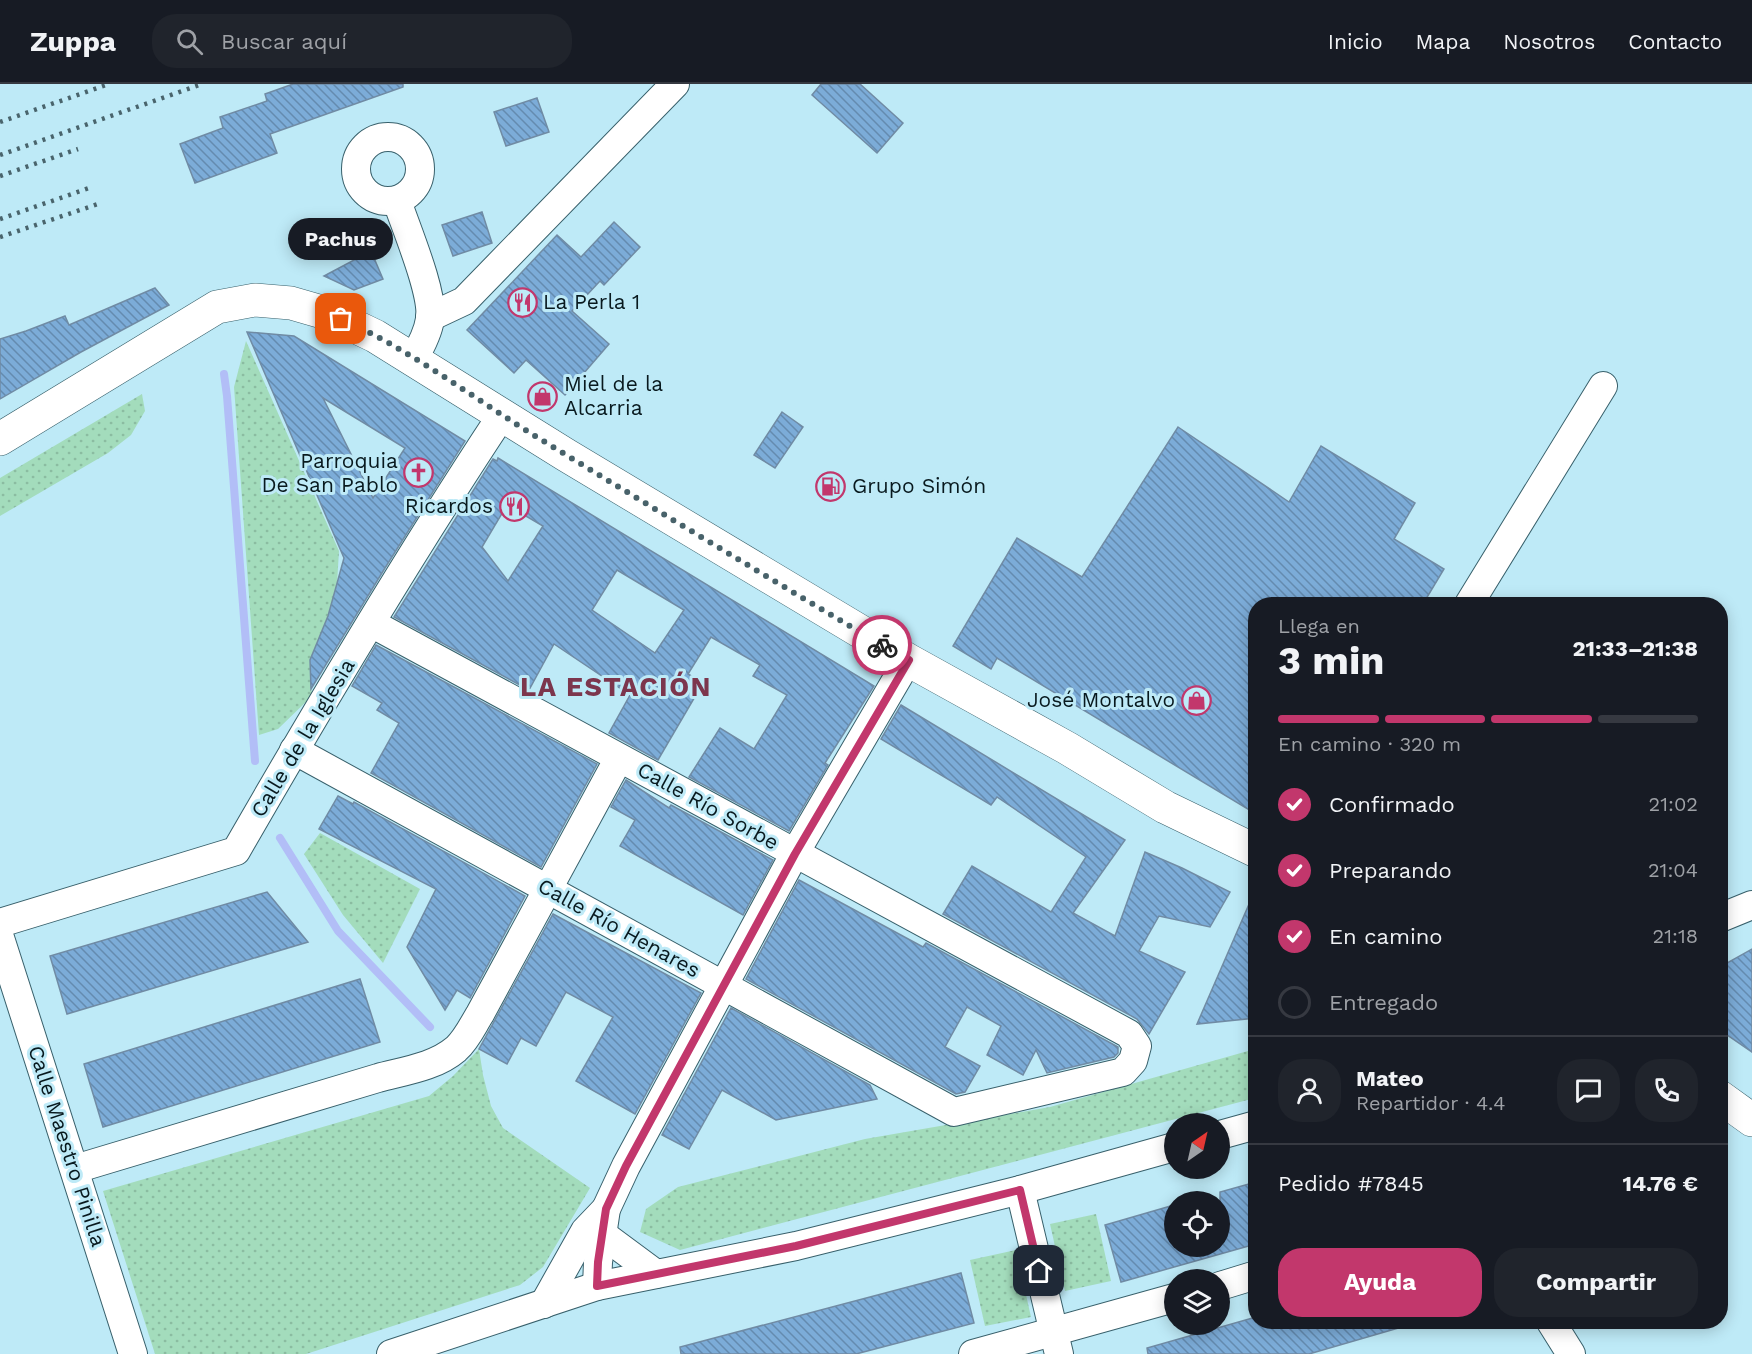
<!DOCTYPE html>
<html lang="es">
<meta charset="utf-8">
<style>
:root{--surface:#171b24;--page:#20242c;--text:#f1f3f6;--muted:#9ea1a6;--line:#363941;--accent:#c2376c}
body{margin:0;font-family:"Work Sans",sans-serif;background:var(--page);color:var(--text);height:100vh;display:flex;flex-direction:column;font-size:22px;white-space:nowrap}
*{box-sizing:border-box;margin:0}
p{font-size:20px;color:var(--muted)}
.icon{flex:none;width:33px;height:33px;fill:none;stroke:currentColor;stroke-width:2;stroke-linecap:round;stroke-linejoin:round}
.map{position:relative;flex:1;overflow:hidden}
.details{position:absolute;left:1248px;top:513px;width:480px;height:732px;display:flex;flex-direction:column;background:var(--surface);border-radius:24px;box-shadow:0 3px 15px #0003}
.details>*{flex:none}
.needle{width:39px;rotate:34deg}
.controls{position:absolute;left:1164px;top:1029px;display:grid;gap:12px}
.controls a{display:grid;place-items:center;width:66px;height:66px;border-radius:50%;background:var(--surface);box-shadow:0 3px 15px #0003;font-size:30px}
.pin{position:absolute;display:grid;place-items:center;width:51px;height:51px;color:#fff;margin:-26px;border-radius:12px;box-shadow:0 3px 9px #0006}
.courier{position:absolute;display:grid;place-items:center;width:60px;height:60px;margin:-30px;border:4px solid #c2376c;border-radius:50%;background:#fff;color:#222;box-shadow:0 2px 8px #0007}
.bubble{position:absolute;height:42px;border-radius:21px;background:var(--surface);box-shadow:0 3px 15px #0003;font-size:20px;font-weight:700;line-height:42px;text-align:center}
.headline em{font-style:normal;font-weight:700}
.headline div{display:flex;flex-direction:column-reverse}
.headline{display:flex;align-items:center;justify-content:space-between;height:102px;padding:0 30px}
h1{font-size:39px;font-weight:700;line-height:45px}
.bar{display:grid;grid-template-columns:repeat(4,1fr);gap:9px 6px;align-content:center;height:72px;padding:0 30px}
.bar i{height:8px;border-radius:4px;background:var(--line)}
.bar .on{background:var(--accent)}
.bar p{grid-column:span 4}
.line{display:flex;align-items:center;gap:15px;padding:0 30px;border-top:2px solid var(--line)}
.line div{flex:1}
.round{display:grid;place-items:center;flex:none;width:63px;height:63px;border-radius:24px;background:var(--page)}
ol{padding:0 30px;list-style:none}
li{display:flex;align-items:center;gap:18px;height:66px}
li p{margin-inline-start:auto}
li .icon{padding:6px;border-radius:50%;background:var(--accent);color:#fff;stroke-width:4}
li:last-child{color:var(--muted)}
li i{width:33px;height:33px;border:3px solid var(--line);border-radius:50%}
.action{display:flex;gap:12px;margin-top:auto;padding:12px 30px}
.action a{flex:1;height:69px;border-radius:24px;background:var(--accent);color:#fff;font-size:24px;font-weight:700;line-height:69px;text-align:center}
.action a+a{background:var(--page);color:var(--text)}
header{display:flex;align-items:center;gap:36px;box-sizing:border-box;height:84px;padding:0 30px;background:var(--surface);border-bottom:2px solid var(--line)}
header strong{font-size:28px}
nav{display:flex;gap:33px;margin-inline-start:auto;font-size:21px}
.search{width:420px;height:54px;background:var(--page);display:flex;align-items:center;gap:15px;box-sizing:border-box;padding:0 21px;border-radius:24px;color:var(--muted);font-size:22px}
.map>svg:first-child{display:block}
.park{fill:url(#park-dots)}
.lines{fill:none;stroke-linecap:round;stroke-linejoin:round}
.stream{stroke:#b2bef7;stroke-width:8}
.building{fill:url(#building-back-hatch);stroke:#708ba4;stroke-width:1.5;fill-rule:evenodd}
.minor-casing{stroke:#38606b;stroke-width:30}
.secondary-casing{stroke:#38606b;stroke-width:34}
.minor{stroke:#fff;stroke-width:28}
.secondary{stroke:#fff;stroke-width:33}
.rail{stroke:#49646c;stroke-width:4.5;stroke-dasharray:3 6;stroke-linecap:butt}
.done{stroke:#48626a;stroke-width:6;stroke-dasharray:0 10.8}
.route{stroke:#c2376c;stroke-width:8}
.labels{text-anchor:middle;stroke-width:6;stroke-linejoin:round;paint-order:stroke}
.poi-label{font-size:21px;fill:#08191e;stroke:#beeaf7;text-anchor:start}
.street-label{font-size:21px;fill:#08191e;stroke:#beeaf7}
.district-label{font-size:27px;font-weight:bold;letter-spacing:1.5px;fill:#7c364d;stroke:#beeaf7}
</style>
<header>
<strong>Zuppa</strong>
<div class="search"><svg class="icon" aria-label="search" viewBox="0 0 24 24"><circle cx="10" cy="10" r="6"/><path d="M15 15l6 6"/></svg>Buscar aquí</div>
<nav><a>Inicio</a><a>Mapa</a><a>Nosotros</a><a>Contacto</a></nav>
</header>
<div class="map">
<svg width="1752" height="1270" viewBox="0 0 1752 1270">
<defs>
<pattern id="park-dots" width="8" height="8" patternUnits="userSpaceOnUse" patternTransform="scale(1.5)"><rect width="8" height="8" fill="#a3dcbc"/><path d="M2 2h.1M6 6h.1" fill="none" stroke="#8bbca1" stroke-width="1.8" stroke-linecap="round"/></pattern>
<pattern id="building-back-hatch" width="6" height="6" patternUnits="userSpaceOnUse" patternTransform="scale(1.5)"><rect width="6" height="6" fill="#7cacd8"/><path d="M-1 5l2 2M0 0l6 6M5-1l2 2" fill="none" stroke="#648baf"/></pattern>
</defs>
<rect width="100%" height="100%" fill="#beeaf7"/>
<g class="park">
<path d="M246,257L339,467L337,500L328,532L310,576L312,612L278,645L259,651L234,303Z"/>
<path d="M142,310L145,327L131,351L108,369L0,432V394Z"/>
<path d="M320,749L420,805L383,879L343,831L304,770Z"/>
<path d="M479,965L483,991L491,1022L503,1044L590,1104L543,1183L520,1201L306,1270H155L103,1107L429,1012L453,992Z"/>
<path d="M1255,965V1014L680,1166L640,1148L646,1125L678,1103L865,1055L1050,1023Z"/>
<path d="M1096,1130L1111,1197L1065,1207L1050,1140Z"/>
<path d="M1016,1166L1031,1233L985,1242L970,1176Z"/>
</g>
<g class="lines">
<g class="stream">
<path d="M224,290L227,312L255,677"/>
<path d="M280,754L338,847L430,943"/>
</g>
</g>
<g class="building">
<path d="M293,0H403V3L270,50L277,69L195,99L180,60L223,44L220,33L267,17L265,10Z"/>
<path d="M821,0H860L903,39L877,69L812,11Z"/>
<path d="M537,14L549,48L506,62L494,28Z"/>
<path d="M482,128L492,159L453,172L442,141Z"/>
<path d="M614,138L640,163L604,201L600,197L572,227L609,260L565,311L526,276L514,289L467,246L557,151L581,173Z"/>
<path d="M371,167L383,195L354,206L324,192Z"/>
<path d="M155,204L169,221L81,268L0,315V255L26,247L65,232L69,241Z"/>
<path d="M247,248L294,252L465,357L385,484L311,605L310,576L328,532L344,474ZM323,314L405,364L373,414Z"/>
<path d="M782,328L803,343L775,384L754,371Z"/>
<path d="M1178,343L1289,418L1321,362L1415,419L1394,455L1444,485L1423,520H1256V730L997,574L991,585L953,562L1017,454L1082,493Z"/>
<path d="M498,374L874,602L825,679L828,681L789,747L689,693L720,644L754,665L787,611L753,592L760,581L711,553L688,590L703,599L658,676L609,649L630,611L554,560L529,606L394,533L493,375L497,377ZM507,421L543,442L508,497L482,463ZM617,486L684,526L655,569L592,526Z"/>
<path d="M376,561L597,680L541,783L371,689L399,639L377,626L382,619L352,602Z"/>
<path d="M901,621L1125,756L1073,829L1115,852L1145,768L1182,784L1230,808L1210,843L1159,832L1139,867L1185,888L1149,950L1137,935L943,830L972,782L1051,828L1086,773L997,713L991,721L881,655Z"/>
<path d="M626,696L669,724L671,721L773,776L743,831L620,762L635,736L611,723Z"/>
<path d="M338,712L353,720L354,718L525,812L470,914L457,906L445,926L407,863L436,805L319,745Z"/>
<path d="M799,796L923,863L926,859L1118,963V969L1114,973L1047,989L1036,966L1023,991L987,971L1001,942L967,923L945,963L980,982L965,1008L956,1010L746,895Z"/>
<path d="M1256,804V934L1197,940Z"/>
<path d="M267,808L308,858L67,930L50,872Z"/>
<path d="M553,830L701,909L635,1030L576,997L613,933L566,908L536,962L521,954L507,980L479,965Z"/>
<path d="M1752,865V968L1720,946V883Z"/>
<path d="M360,895L380,958L103,1043L84,980Z"/>
<path d="M731,924L870,1001L877,1015L776,1036L722,1006L689,1065L662,1051Z"/>
<path d="M1256,1098V1160L1121,1198L1105,1141L1174,1121V1162H1220V1108Z"/>
<path d="M961,1189L974,1239L856,1270H681L680,1263Z"/>
<path d="M1256,1233V1238H1401L1402,1243L1309,1270H1148L1147,1264Z"/>
</g>
<g class="lines">
<defs>
<g id="minor">
<circle cx="388" cy="85" r="32"/>
<path d="M397,117C406,144 434,210 430,235C428,249 421,262 414,274"/>
<path d="M430,233L464,217L675,0"/>
<path d="M1469,520L1603,302"/>
<path d="M294,666L954,1028L1123,988L1133,977L1137,962L1129,950L371,539"/>
<path d="M1720,834L1752,821"/>
<path d="M0,839L236,767C321,619 408,473 502,331"/>
<path d="M0,854L133,1270"/>
<path d="M1220,1051L1256,1041"/>
<path d="M75,1085L378,994C404,987 435,983 456,965C467,955 473,941 480,930L619,674"/>
<path d="M1020,1106L1059,1270"/>
<path d="M602,1150L656,1190"/>
<path d="M597,1202L598,1178L606,1125L626,1082L795,769L908,576"/>
<path d="M1220,1202L1256,1191"/>
<path d="M544,1220L585,1147L606,1125"/>
<path d="M1551,1238L1571,1270"/>
<path d="M391,1270L597,1202L796,1162L1020,1106L1174,1063"/>
<path d="M973,1270L1174,1214"/>
</g>
<g id="secondary">
<path d="M0,355L217,223L255,216L291,219L329,230L375,252L566,371L908,576L1067,664L1165,723L1256,767"/>
<path d="M1720,1013L1752,1036"/>
</g>
</defs>
<use href="#minor" class="minor-casing"/>
<use href="#secondary" class="secondary-casing"/>
<use href="#minor" class="minor"/>
<use href="#secondary" class="secondary"/>
<g class="rail">
<path d="M0,38L109,0"/>
<path d="M0,71L202,0"/>
<path d="M0,92L78,65"/>
<path d="M0,135L92,103"/>
<path d="M0,153L98,120"/>
</g>
</g>
<g class="lines">
<path class="done" d="M341,235C409,265 469,311 532,350C648,421 765,492 882,561"/>
<path class="route" d="M882,561L909,576L795,770L626,1082L606,1125L598,1178L597,1202L796,1162L1020,1106L1039,1187"/>
</g>
<defs>
<symbol id="restaurant-ring" viewBox="-11 -11 22 22"><circle r="9.5" fill="#beeaf7" stroke="#c2376c" stroke-width="1.5"/><path d="M-5-6h1v4h1v-4h1v4h1v-4h1v5L-1.5 .5V6h-2V.5L-5-1ZM5-6V6H3V1.5H1.5Q1.5-4 5-6Z" fill="#c2376c"/></symbol>
<symbol id="shop-ring" viewBox="-11 -11 22 22"><circle r="9.5" fill="#beeaf7" stroke="#c2376c" stroke-width="1.5"/><path d="M-5-2.5h2.3a2.7 3.5 0 0 1 5.4 0H5L5.5 6h-11ZM-1.5-2.5h3a1.5 2.3 0 0 0-3 0Z" fill="#c2376c"/></symbol>
<symbol id="church-ring" viewBox="-11 -11 22 22"><circle r="9.5" fill="#beeaf7" stroke="#c2376c" stroke-width="1.5"/><path d="M-1.2-6h2.4v3.5h3.3v2.4h-3.3V6h-2.4V-.1h-3.3v-2.4h3.3Z" fill="#c2376c"/></symbol>
<symbol id="fuel-ring" viewBox="-11 -11 22 22"><circle r="9.5" fill="#beeaf7" stroke="#c2376c" stroke-width="1.5"/><path d="M-5.5-6h7V0h2V4h1.3V-2.5L3-4.5l.8-.8L6-3V5H2.5V1h-1V6h-7ZM-4.2-4.7v3.2H.2V-4.7Z" fill="#c2376c"/></symbol>
</defs>
<g fill-rule="evenodd">
<use href="#restaurant-ring" x="506" y="202" width="33" height="33"/>
<use href="#shop-ring" x="526" y="296" width="33" height="33"/>
<use href="#church-ring" x="402" y="372" width="33" height="33"/>
<use href="#fuel-ring" x="814" y="386" width="33" height="33"/>
<use href="#restaurant-ring" x="498" y="406" width="33" height="33"/>
<use href="#shop-ring" x="1180" y="600" width="33" height="33"/>
</g>
<g class="labels">
<g class="poi-label">
<text x="543" y="225">La Perla 1</text>
<text x="564" y="307">Miel de la<tspan x="564" dy="24">Alcarria</tspan></text>
<text x="398" y="384" text-anchor="end">Parroquia<tspan x="398" dy="24">De San Pablo</tspan></text>
<text x="852" y="409">Grupo Simón</text>
<text x="493" y="429" text-anchor="end">Ricardos</text>
<text x="1175" y="623" text-anchor="end">José Montalvo</text>
</g>
<g class="street-label">
<text transform="translate(303 654) rotate(-59)" y="7">Calle de la Iglesia</text>
<text transform="translate(708 722) rotate(29)" y="7">Calle Río Sorbe</text>
<text transform="translate(619 844) rotate(29)" y="7">Calle Río Henares</text>
<text transform="translate(67 1062) rotate(72)" y="7">Calle Maestro Pinilla</text>
</g>
<g class="district-label">
<text x="616" y="612">LA ESTACIÓN</text>
</g>
</g>
</svg>
<div class="controls">
<a><svg class="needle" viewBox="-14 -14 28 28"><path d="M0-13l5 13h-10z" fill="#e53935"/><path d="M0 13l5-13h-10z" fill="#9ea1a6"/></svg></a>
<a><svg class="icon" aria-label="locate" viewBox="0 0 24 24"><circle cx="12" cy="12" r="6"/><path d="M12 2v4M12 18v4M2 12h4M18 12h4"/></svg></a>
<a><svg class="icon" aria-label="layers" viewBox="0 0 24 24"><path d="M12 4l9 5-9 5-9-5zM3 14l9 5 9-5"/></svg></a>
</div>
<div class="pin" style="left:341px;top:235px;background:#ea580c"><svg class="icon" aria-label="bag" viewBox="0 0 24 24"><path d="M5 8h14l-1 12H6zM9 8a3 3 0 0 1 6 0"/></svg></div>
<div class="pin" style="left:1039px;top:1187px;background:#1f2937"><svg class="icon" aria-label="home" viewBox="0 0 24 24"><path d="M3 11l9-7 9 7M6 9v11h12V9"/></svg></div>
<div class="courier" style="left:882px;top:561px"><svg class="icon" aria-label="bike" viewBox="0 0 24 24"><circle cx="6" cy="16" r="4"/><circle cx="18" cy="16" r="4"/><path d="M6 16l4-8h5l3 8M10 8l3 8H6M13 5h3"/></svg></div>
<div class="bubble" style="left:288px;top:134px;width:105px">Pachus</div>
<section class="details">
<div class="headline"><div><h1>3 min</h1><p>Llega en</p></div><em>21:33–21:38</em></div>
<div class="bar"><i class="on"></i><i class="on"></i><i class="on"></i><i></i><p>En camino · 320 m</p></div>
<ol>
<li><svg class="icon" aria-label="check" viewBox="0 0 24 24"><path d="M5 12l5 5 9-10"/></svg>Confirmado<p>21:02</p></li>
<li><svg class="icon" aria-label="check" viewBox="0 0 24 24"><path d="M5 12l5 5 9-10"/></svg>Preparando<p>21:04</p></li>
<li><svg class="icon" aria-label="check" viewBox="0 0 24 24"><path d="M5 12l5 5 9-10"/></svg>En camino<p>21:18</p></li>
<li><i></i>Entregado</li>
</ol>
<div class="line" style="height:108px"><a class="round"><svg class="icon" aria-label="person" viewBox="0 0 24 24"><circle cx="12" cy="8" r="4"/><path d="M4 21q1-7 8-7t8 7"/></svg></a><div><b>Mateo</b><p>Repartidor · 4.4</p></div><a class="round"><svg class="icon" aria-label="chat" viewBox="0 0 24 24"><path d="M4 5h16v11H9l-5 4z"/></svg></a><a class="round"><svg class="icon" aria-label="phone" viewBox="0 0 24 24"><path d="M5 4h4l2 5-3 2q2 4 5 5l2-3 5 2v4C11 20 4 13 5 4z"/></svg></a></div>
<div class="line" style="height:78px"><div>Pedido #7845</div><b>14.76 €</b></div>
<div class="action"><a>Ayuda</a><a>Compartir</a></div>
</section>
</div>
